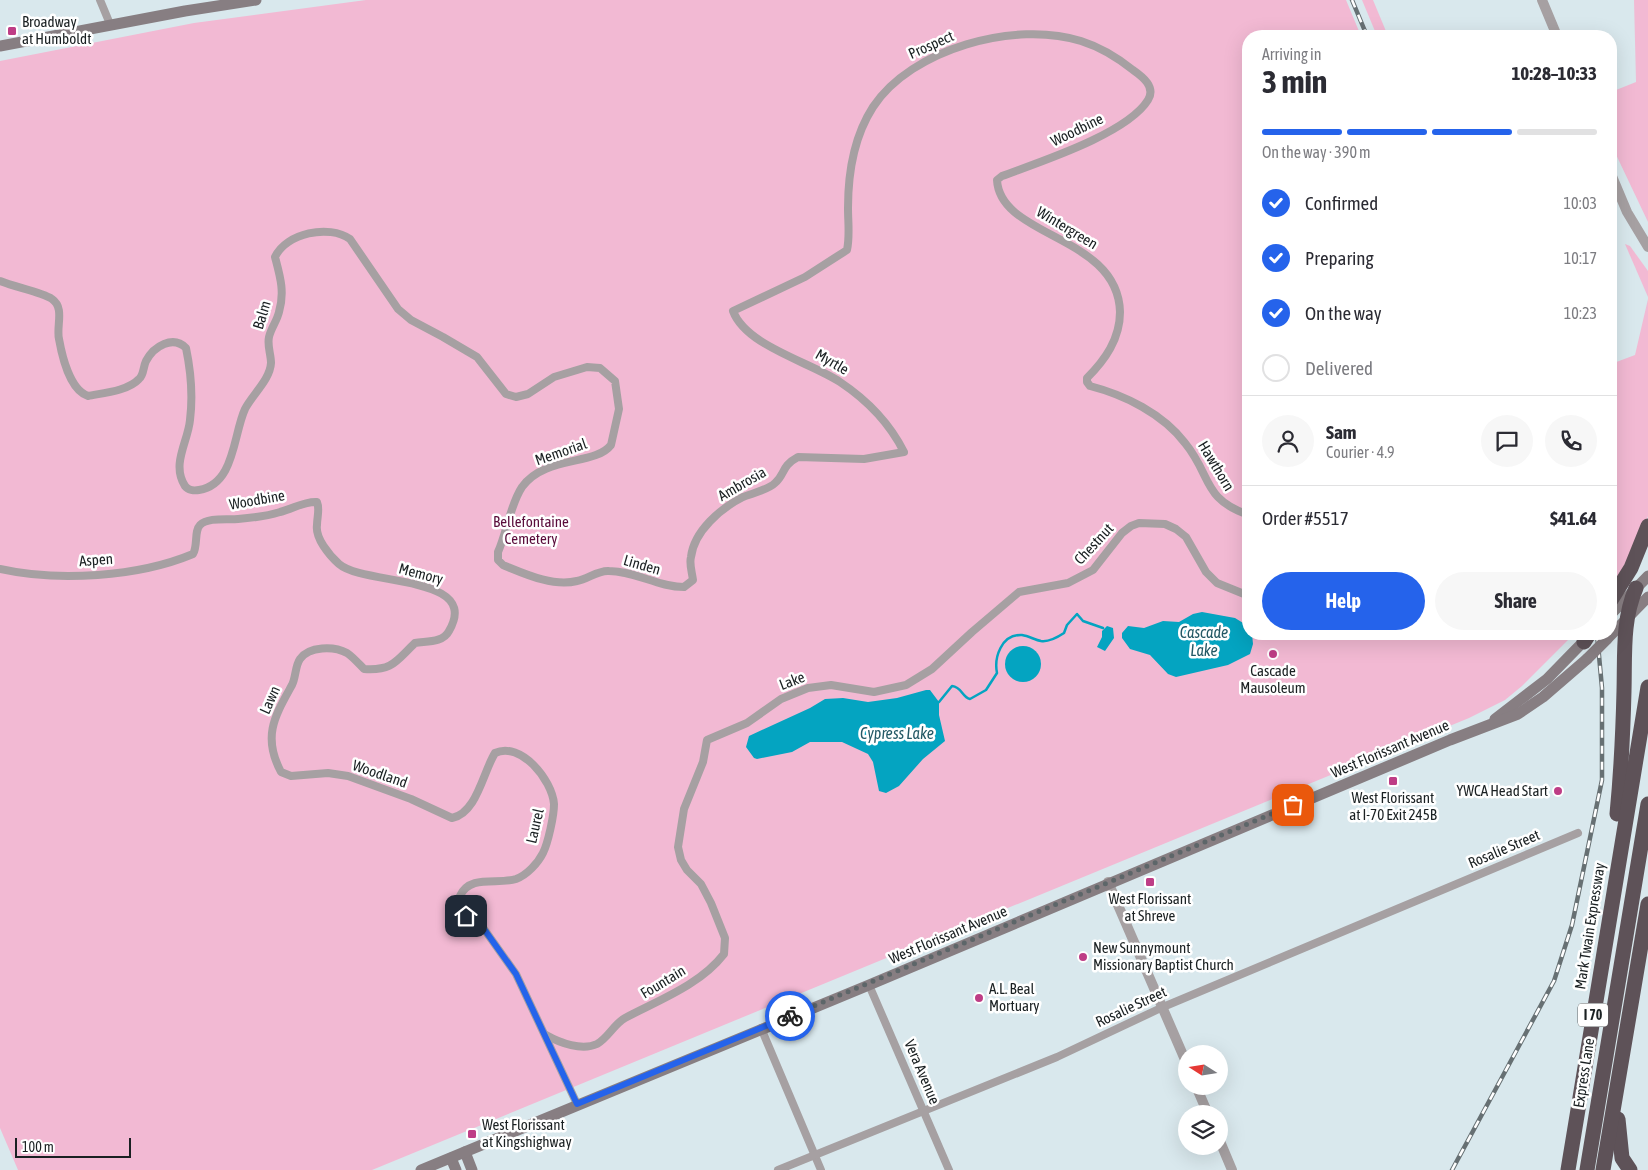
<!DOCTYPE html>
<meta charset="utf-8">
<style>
:root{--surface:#fff;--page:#f7f7f7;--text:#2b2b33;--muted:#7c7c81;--line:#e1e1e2;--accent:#2563eb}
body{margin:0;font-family:"Asap Condensed",sans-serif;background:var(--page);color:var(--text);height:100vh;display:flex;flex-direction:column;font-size:19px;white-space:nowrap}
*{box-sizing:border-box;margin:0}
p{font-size:16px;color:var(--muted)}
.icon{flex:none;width:28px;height:28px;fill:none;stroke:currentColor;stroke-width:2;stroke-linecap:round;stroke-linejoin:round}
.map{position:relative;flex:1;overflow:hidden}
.panel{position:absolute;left:1242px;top:30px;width:375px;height:610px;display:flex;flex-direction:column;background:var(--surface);border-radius:20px;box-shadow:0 5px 20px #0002}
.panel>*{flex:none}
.needle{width:32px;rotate:282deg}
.controls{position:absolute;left:1178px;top:1045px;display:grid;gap:10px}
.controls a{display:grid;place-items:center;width:50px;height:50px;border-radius:50%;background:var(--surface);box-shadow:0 5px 20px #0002;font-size:25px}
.scale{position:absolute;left:15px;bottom:12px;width:116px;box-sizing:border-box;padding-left:5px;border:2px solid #1a2022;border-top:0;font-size:14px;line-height:18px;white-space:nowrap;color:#1a2022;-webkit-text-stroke:4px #fff;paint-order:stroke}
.pin{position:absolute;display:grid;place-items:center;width:42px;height:42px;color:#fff;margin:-21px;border-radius:10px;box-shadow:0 2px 8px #0006}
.courier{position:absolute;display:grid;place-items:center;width:50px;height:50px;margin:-25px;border:4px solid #2563eb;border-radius:50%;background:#fff;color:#222;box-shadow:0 1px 6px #0007}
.head em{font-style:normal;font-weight:700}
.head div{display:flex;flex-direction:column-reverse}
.head{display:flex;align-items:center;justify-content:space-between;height:85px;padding:0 20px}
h1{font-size:32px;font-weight:700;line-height:38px}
.bar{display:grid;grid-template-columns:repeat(4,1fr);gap:8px 5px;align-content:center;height:60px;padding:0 20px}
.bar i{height:6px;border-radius:4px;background:var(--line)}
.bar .active{background:var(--accent)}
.bar p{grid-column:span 4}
.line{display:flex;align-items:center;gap:12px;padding:0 20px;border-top:1px solid var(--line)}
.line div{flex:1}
.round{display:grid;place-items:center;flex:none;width:52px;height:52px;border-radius:26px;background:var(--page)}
ol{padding:0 20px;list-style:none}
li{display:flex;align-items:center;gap:15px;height:55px}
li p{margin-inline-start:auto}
li .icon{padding:5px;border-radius:50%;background:var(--accent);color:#fff;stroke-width:4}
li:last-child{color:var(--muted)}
li i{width:28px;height:28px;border:2px solid var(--line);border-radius:50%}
.primary-button{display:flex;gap:10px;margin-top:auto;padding:10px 20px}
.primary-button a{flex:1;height:58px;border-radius:30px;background:var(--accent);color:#fff;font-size:20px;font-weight:700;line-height:58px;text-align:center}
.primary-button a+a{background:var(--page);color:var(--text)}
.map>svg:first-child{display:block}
.green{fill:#f2b9d3}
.water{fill:#04a4c1}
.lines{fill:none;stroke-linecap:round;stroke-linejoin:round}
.stream{stroke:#04a4c1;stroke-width:2.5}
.minor{stroke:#a6a0a2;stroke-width:8}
.tertiary{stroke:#a6a0a2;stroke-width:10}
.secondary{stroke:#877e82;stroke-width:11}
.motorway{stroke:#5e5258;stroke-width:15}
.rail-casing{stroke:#677073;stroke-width:4.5}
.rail{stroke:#fff;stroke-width:2.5;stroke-dasharray:8;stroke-linecap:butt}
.secondary-bridge{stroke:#877e82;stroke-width:11}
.done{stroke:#5d6669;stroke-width:5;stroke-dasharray:0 9}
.route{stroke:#2563eb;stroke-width:6}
.poi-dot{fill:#be3d86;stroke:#fff;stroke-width:2}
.labels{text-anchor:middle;stroke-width:5;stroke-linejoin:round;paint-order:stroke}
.shield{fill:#fff;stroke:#5f6364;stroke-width:1}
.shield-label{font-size:14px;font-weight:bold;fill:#1a2022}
.poi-label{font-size:15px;fill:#1a2022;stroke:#fff;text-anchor:start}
.street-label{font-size:15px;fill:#1a2022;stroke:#fff}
.park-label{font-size:15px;fill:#5a0d3b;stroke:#fff}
.water-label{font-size:16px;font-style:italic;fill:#235865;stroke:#fff}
</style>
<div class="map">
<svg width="1648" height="1170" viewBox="0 0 1648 1170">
<rect width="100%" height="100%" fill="#d9e8ed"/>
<g class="green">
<path d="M366,0H1346L1361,36H1249V634H1574L1522,686L1505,700L1469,718L372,1170H18L0,1128V61L194,23Z"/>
<path d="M1362,0H1373L1388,36H1377Z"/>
<path d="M1634,0H1648V222L1611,144V92L1636,82Z"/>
<path d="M1625,244L1630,246L1648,271V297Z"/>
<path d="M1648,299V516L1644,528L1611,590V364L1635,355Z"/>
</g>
<g class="water">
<path d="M1202,612L1235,618L1248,626L1249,634H1252L1253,644L1250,654L1228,665L1176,677L1168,674L1150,655L1130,649L1122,638V633L1128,626L1144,628L1163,621L1179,622L1193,614Z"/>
<path d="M1107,626L1113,628L1114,638L1105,651L1097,647L1102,637V631Z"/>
<circle cx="1023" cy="664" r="18"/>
<path d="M926,690H930L939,702V715L945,741L923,759L899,786L886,793L879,791L873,762L868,754L842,742H810L792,752L757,759L754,758L746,747L749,736L810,708L825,699L843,698L868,702L897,698Z"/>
</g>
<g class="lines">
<path class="stream" d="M939,702L952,686C962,687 962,697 970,699L986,690L997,673C994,658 1001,634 1022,635C1029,636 1035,640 1041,641C1048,642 1058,637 1064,633L1067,625L1077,614L1083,621L1103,628"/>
<g class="minor">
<path d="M100,0L110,24"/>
<path d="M0,281C14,287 41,292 52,299C65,308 56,326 59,339C62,356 70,390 88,396C103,393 128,391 139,379C144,375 143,367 146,361C154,346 173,335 186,348C191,372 193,396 190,420C188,442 171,464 185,486C188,490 194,491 199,490C235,484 233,435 245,409C252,395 270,380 271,363C271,354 267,346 269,337C271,328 277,321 279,312C285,292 280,276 275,257C286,233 329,224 350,239L398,309L411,320L443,337L477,357L506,394L516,397L528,394L554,377L587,367L600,368L615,381L619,409L611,445C595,466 545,455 522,487C510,505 507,532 498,552V560L503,565C525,574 553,587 577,581C588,579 598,570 609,571C635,571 658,587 684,587L693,580C692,572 689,564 691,557C694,531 721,508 743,497C753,493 768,490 775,483C785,475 781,466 798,457L864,459L904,452C890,424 867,400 840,382C810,362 746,346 733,311L805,277L847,250C850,236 848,223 848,208C848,173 853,138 873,107C911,49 1015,20 1081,41C1100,47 1118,58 1133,70C1143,77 1156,87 1148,100C1127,134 1039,162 1002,176L997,180C1000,238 1118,235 1120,312C1120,339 1105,360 1087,378V382L1090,386C1125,395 1163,414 1185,443C1212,476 1202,499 1249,515"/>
<path d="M0,569C58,582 138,577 193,554C198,546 194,531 200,525C208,517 227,520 238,519C251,518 267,516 280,512C293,509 304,501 317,502C320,509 317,517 317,525C315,538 329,555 339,564C364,586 482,574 449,631C443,643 426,641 415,643C396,661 393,671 364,669C359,664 353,657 347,653C334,646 309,646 300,659C295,666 296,677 292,685C275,716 262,736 281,772L291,776L328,773L348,776L411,799L452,818C477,813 483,772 495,753C521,741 552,780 554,804C554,816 548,843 543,853C538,863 527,875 516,879C498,885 470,874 460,896C458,901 458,906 460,911L484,929L516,974L577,1104"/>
<path d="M869,985L949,1170"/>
<path d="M761,1028L821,1170"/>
<path d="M546,1035C560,1043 582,1051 597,1044C608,1038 614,1024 625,1018C659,1000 700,985 724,954L725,938L711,903L701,884L687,870L681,860L678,847L684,809L703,762L707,740L747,723L781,699L808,688L831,685L874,692L906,685L932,669L972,632L1019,592L1068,583L1093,570L1122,533L1131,526L1139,523L1165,524L1176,529L1186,537L1206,572L1217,583L1249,596"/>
<path d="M778,1170L1057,1057L1163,1007L1578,833"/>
</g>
<g class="tertiary">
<path d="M1542,0L1557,36"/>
<path d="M1611,174L1627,212L1648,247"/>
<path d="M1108,882L1186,1062"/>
<path d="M1196,1086L1208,1114"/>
<path d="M1219,1139L1232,1170"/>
</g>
<g class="secondary">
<path d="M0,46L185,11L256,0"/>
<path d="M1611,614L1648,576"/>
<path d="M1607,639L1648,597"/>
<path d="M1495,719L1547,679L1588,637"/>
<path d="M465,1152L472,1170"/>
<path d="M451,1158L456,1170"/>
<path d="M421,1170L869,985L1450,740L1518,714L1543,697L1587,659"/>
</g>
<g class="motorway">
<path d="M1611,600L1631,568L1648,526"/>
<path d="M1584,642L1589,634"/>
<path d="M1617,814C1621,773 1623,732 1624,691C1625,656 1622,620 1636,588"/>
<path d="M1618,1119L1622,1158L1630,1170"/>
<path d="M1568,1170L1648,687"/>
<path d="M1587,1170L1648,804"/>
<path d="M1603,1170L1648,904"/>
</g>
<defs>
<g id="rail">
<path d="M1352,0L1367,36"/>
<path d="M1452,1170L1554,981L1572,925L1602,780V688L1597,634"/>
</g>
</defs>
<use href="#rail" class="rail-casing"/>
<use href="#rail" class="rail"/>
<path class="secondary-bridge" d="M1587,659L1607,639"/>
</g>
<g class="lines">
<path class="done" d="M790,1016L1293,805"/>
<path class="route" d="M466,916L484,929L516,974L577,1104L790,1016"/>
</g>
<g class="poi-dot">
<rect x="7" y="26" width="10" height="10" rx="2.5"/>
<circle cx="1273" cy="654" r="5"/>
<rect x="1388" y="776" width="10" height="10" rx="2.5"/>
<circle cx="1558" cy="791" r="5"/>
<rect x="1145" y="877" width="10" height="10" rx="2.5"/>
<circle cx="1083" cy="957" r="5"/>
<circle cx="979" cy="998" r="5"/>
<rect x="467" y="1129" width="10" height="10" rx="2.5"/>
</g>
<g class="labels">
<rect class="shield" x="1578" y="1003.5" width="30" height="23" rx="4"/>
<g class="shield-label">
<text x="1593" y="1020">I 70</text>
</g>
<g class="poi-label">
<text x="22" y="27">Broadway<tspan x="22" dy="17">at Humboldt</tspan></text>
<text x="1273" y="676" text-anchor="middle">Cascade<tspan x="1273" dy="17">Mausoleum</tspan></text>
<text x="1548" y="796" text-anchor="end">YWCA Head Start</text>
<text x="1393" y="803" text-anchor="middle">West Florissant<tspan x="1393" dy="17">at I-70 Exit 245B</tspan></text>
<text x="1150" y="904" text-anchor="middle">West Florissant<tspan x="1150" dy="17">at Shreve</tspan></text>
<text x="1093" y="953">New Sunnymount<tspan x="1093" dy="17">Missionary Baptist Church</tspan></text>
<text x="989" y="994">A.L. Beal<tspan x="989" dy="17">Mortuary</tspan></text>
<text x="482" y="1130">West Florissant<tspan x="482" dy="17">at Kingshighway</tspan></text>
</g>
<g class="street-label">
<text transform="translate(931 45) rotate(-24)" y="5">Prospect</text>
<text transform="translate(1077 130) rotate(-26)" y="5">Woodbine</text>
<text transform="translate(1067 228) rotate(31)" y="5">Wintergreen</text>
<text transform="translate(262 315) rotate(-73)" y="5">Balm</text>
<text transform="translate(832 362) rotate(30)" y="5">Myrtle</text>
<text transform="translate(561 452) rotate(-19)" y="5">Memorial</text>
<text transform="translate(1216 466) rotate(59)" y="5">Hawthorn</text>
<text transform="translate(742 484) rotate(-30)" y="5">Ambrosia</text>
<text transform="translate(257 500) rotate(-10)" y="5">Woodbine</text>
<text transform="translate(1094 544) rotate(-47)" y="5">Chestnut</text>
<text transform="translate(96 560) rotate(-4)" y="5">Aspen</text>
<text transform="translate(642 565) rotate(16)" y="5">Linden</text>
<text transform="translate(421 574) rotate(15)" y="5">Memory</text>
<text transform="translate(792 681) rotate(-21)" y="5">Lake</text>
<text transform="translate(270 700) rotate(-66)" y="5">Lawn</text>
<text transform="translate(1390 749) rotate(-23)" y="5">West Florissant Avenue</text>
<text transform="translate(380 774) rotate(19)" y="5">Woodland</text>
<text transform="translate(535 826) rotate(-77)" y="5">Laurel</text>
<text transform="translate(1504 849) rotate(-23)" y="5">Rosalie Street</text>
<text transform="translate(1590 926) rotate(-81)" y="5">Mark Twain Expressway</text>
<text transform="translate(948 935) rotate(-23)" y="5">West Florissant Avenue</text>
<text transform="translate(663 982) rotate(-31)" y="5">Fountain</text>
<text transform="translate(1131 1007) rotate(-25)" y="5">Rosalie Street</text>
<text transform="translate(922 1072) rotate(67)" y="5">Vera Avenue</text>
<text transform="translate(1584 1073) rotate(-81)" y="5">Express Lane</text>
</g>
<g class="park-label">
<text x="531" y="527">Bellefontaine<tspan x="531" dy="17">Cemetery</tspan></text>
</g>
<g class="water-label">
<text x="1204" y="638">Cascade<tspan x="1204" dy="18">Lake</tspan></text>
<text x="897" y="739">Cypress Lake</text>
</g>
</g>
</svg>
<div class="controls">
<a><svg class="needle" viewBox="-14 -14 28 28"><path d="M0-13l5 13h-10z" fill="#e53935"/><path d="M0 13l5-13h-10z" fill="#7c7c81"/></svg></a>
<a><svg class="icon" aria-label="layers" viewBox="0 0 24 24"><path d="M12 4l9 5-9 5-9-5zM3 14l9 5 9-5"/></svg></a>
</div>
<div class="scale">100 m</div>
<div class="pin" style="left:1293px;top:805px;background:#ea580c"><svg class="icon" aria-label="bag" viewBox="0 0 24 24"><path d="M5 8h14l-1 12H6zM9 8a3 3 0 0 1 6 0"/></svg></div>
<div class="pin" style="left:466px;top:916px;background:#1f2937"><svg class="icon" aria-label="home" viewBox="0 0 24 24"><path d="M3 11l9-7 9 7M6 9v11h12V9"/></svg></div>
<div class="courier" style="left:790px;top:1016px"><svg class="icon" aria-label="bike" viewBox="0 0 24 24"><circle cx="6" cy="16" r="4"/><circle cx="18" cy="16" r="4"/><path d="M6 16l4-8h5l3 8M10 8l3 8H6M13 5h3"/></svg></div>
<section class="panel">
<div class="head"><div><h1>3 min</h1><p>Arriving in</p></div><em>10:28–10:33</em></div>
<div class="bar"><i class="active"></i><i class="active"></i><i class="active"></i><i></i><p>On the way · 390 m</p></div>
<ol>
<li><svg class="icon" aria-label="check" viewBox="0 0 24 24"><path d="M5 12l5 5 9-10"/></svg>Confirmed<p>10:03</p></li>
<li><svg class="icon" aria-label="check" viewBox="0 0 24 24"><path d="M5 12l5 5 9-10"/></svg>Preparing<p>10:17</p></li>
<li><svg class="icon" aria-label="check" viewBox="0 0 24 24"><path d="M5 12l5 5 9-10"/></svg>On the way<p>10:23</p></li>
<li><i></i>Delivered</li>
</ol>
<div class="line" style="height:90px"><a class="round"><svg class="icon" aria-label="person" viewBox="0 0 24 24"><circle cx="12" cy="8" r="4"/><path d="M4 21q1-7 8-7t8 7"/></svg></a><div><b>Sam</b><p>Courier · 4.9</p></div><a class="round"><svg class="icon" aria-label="chat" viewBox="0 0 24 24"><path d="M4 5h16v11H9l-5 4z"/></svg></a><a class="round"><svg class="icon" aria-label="phone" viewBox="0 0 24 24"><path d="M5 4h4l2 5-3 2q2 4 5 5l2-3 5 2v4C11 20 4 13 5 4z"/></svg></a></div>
<div class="line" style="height:65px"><div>Order #5517</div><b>$41.64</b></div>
<div class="primary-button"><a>Help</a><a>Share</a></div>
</section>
</div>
